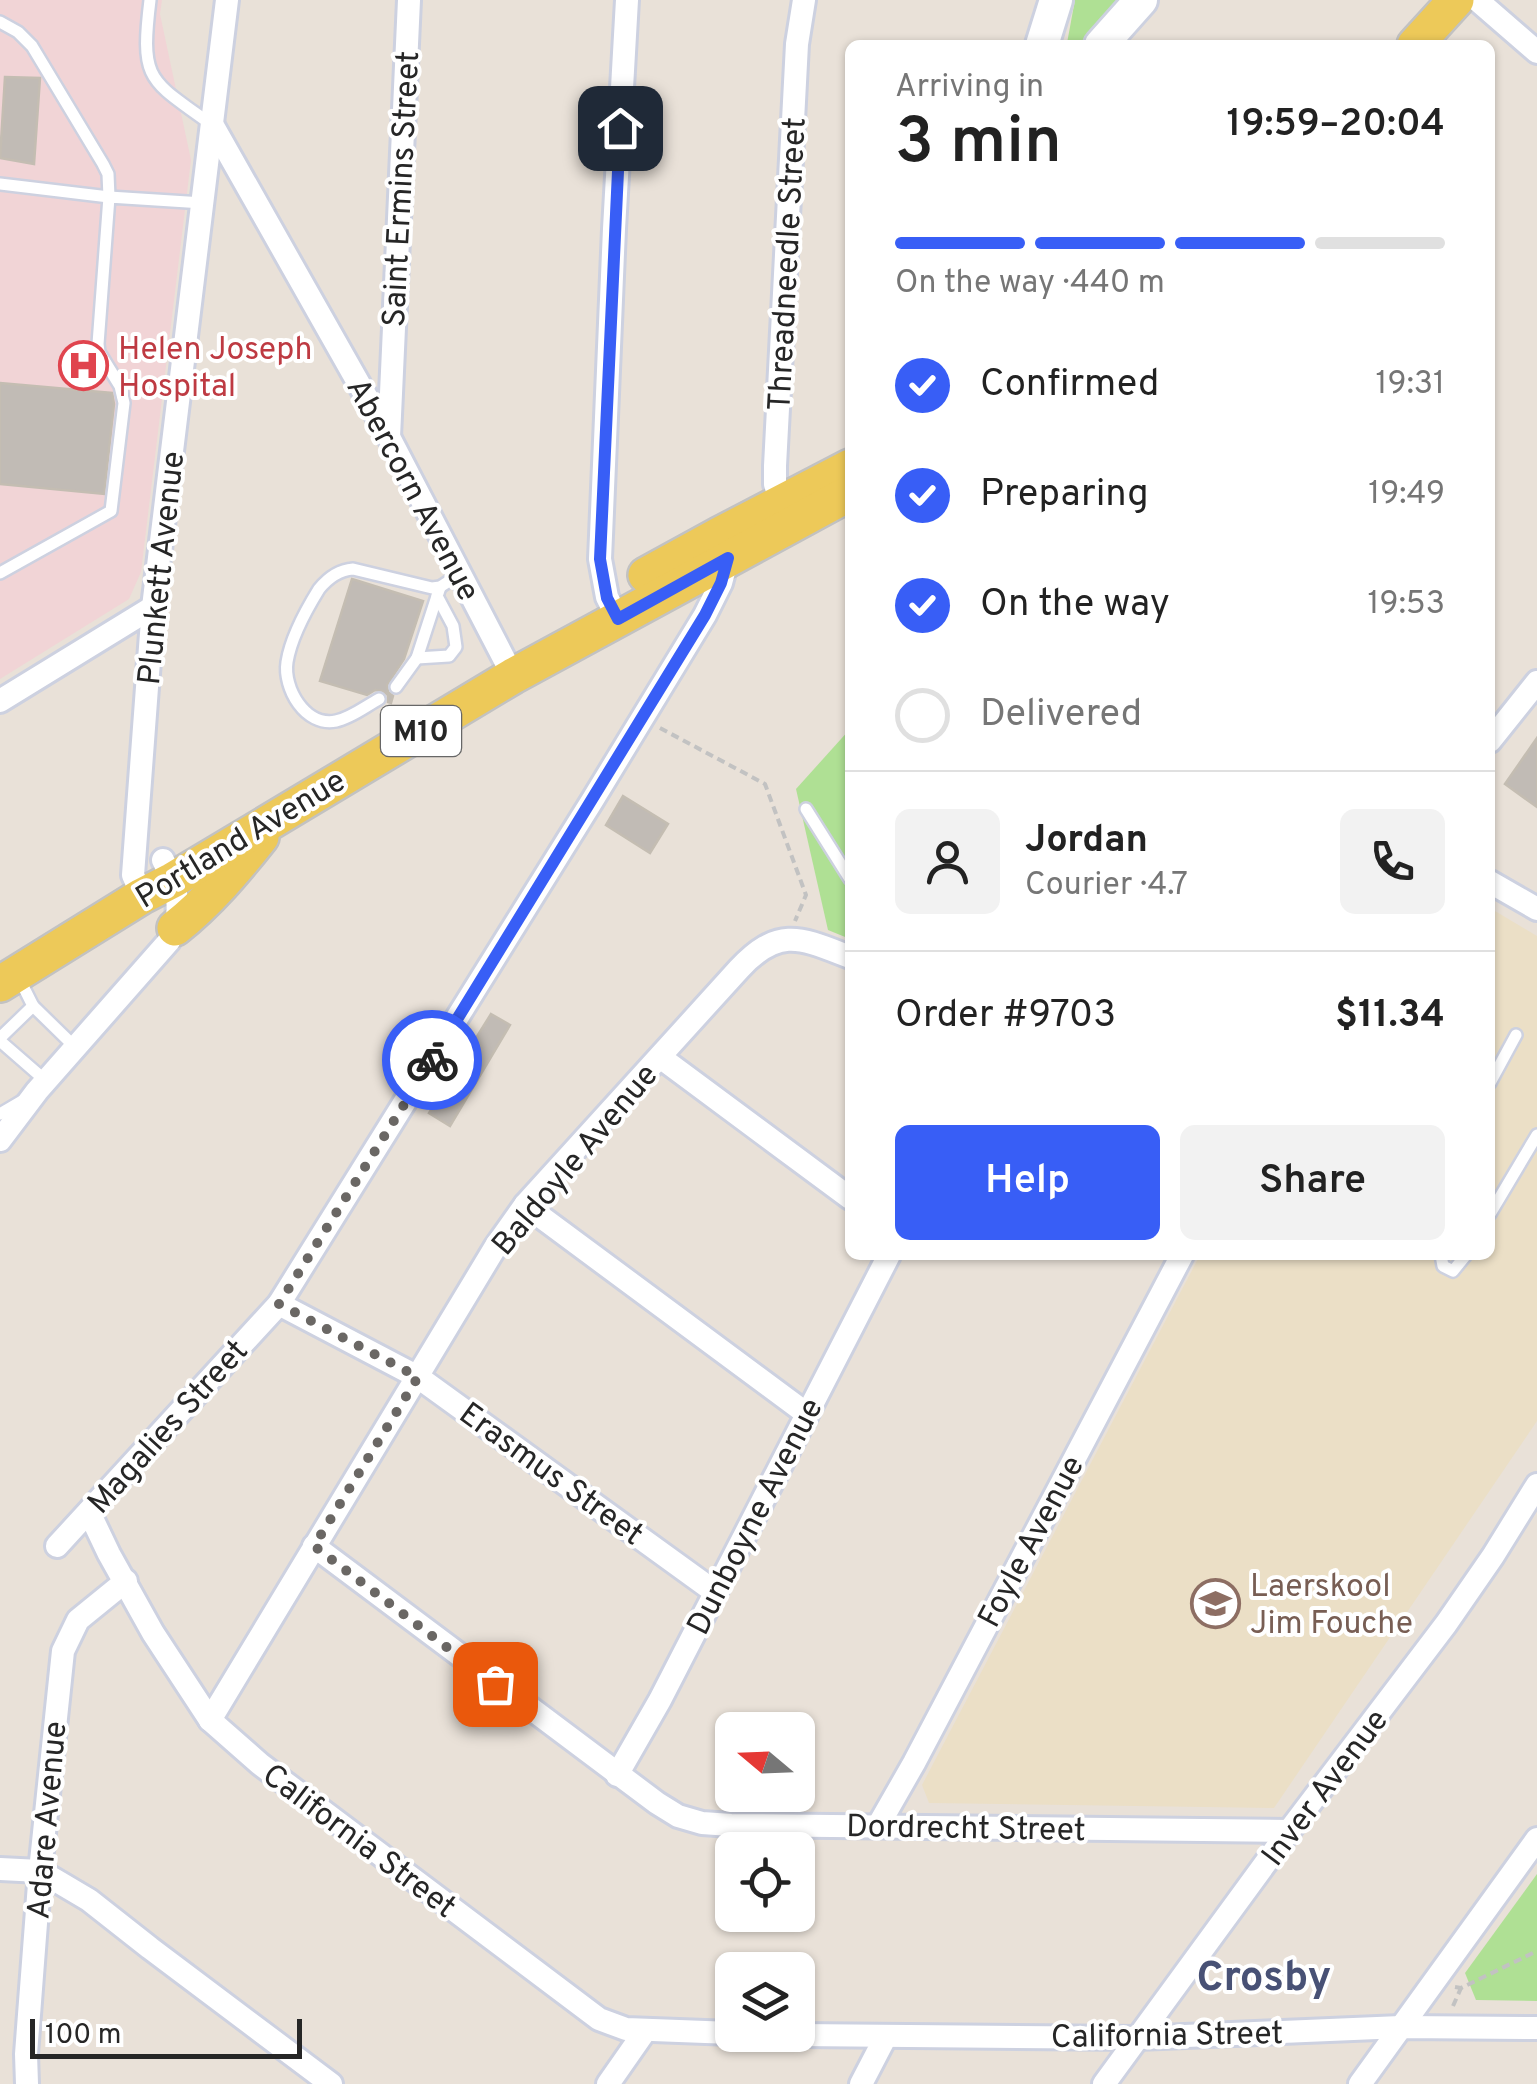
<!DOCTYPE html>
<meta charset="utf-8">
<style>
:root{--surface:#fff;--page:#f2f2f2;--text:#222;--muted:#767676;--line:#e0e0e0;--accent:#385ef6}
body{margin:0;font-family:Overpass,sans-serif;background:var(--page);color:var(--text);height:100vh;display:flex;flex-direction:column;font-size:38px;white-space:nowrap}
*{box-sizing:border-box;margin:0}
p{font-size:32px;color:var(--muted)}
.icon{flex:none;width:55px;height:55px;fill:none;stroke:currentColor;stroke-width:2;stroke-linecap:round;stroke-linejoin:round}
.map{position:relative;flex:1;overflow:hidden}
.sheet{position:absolute;left:845px;top:40px;width:650px;height:1220px;display:flex;flex-direction:column;background:var(--surface);border-radius:15px;box-shadow:0 2px 8px #0004}
.sheet>*{flex:none}
.needle{width:65px;rotate:289deg}
.buttons{position:absolute;left:715px;top:1712px;display:grid;gap:20px}
.buttons a{display:grid;place-items:center;width:100px;height:100px;border-radius:15px;background:var(--surface);box-shadow:0 2px 8px #0004;font-size:50px}
.scale{position:absolute;left:30px;bottom:25px;width:272px;box-sizing:border-box;padding-left:10px;border:5px solid #262626;border-top:0;font-size:28px;line-height:35px;white-space:nowrap;color:#262626;-webkit-text-stroke:8px #fff;paint-order:stroke}
.pin{position:absolute;display:grid;place-items:center;width:85px;height:85px;color:#fff;margin:-42px;border-radius:20px;box-shadow:0 5px 15px #0006}
.courier{position:absolute;display:grid;place-items:center;width:100px;height:100px;margin:-50px;border:8px solid #385ef6;border-radius:50%;background:#fff;color:#222;box-shadow:0 2px 12px #0007}
.summary em{font-style:normal;font-weight:600}
.summary div{display:flex;flex-direction:column-reverse}
.summary{display:flex;align-items:center;justify-content:space-between;height:170px;padding:0 50px}
h1{font-size:65px;font-weight:600;line-height:75px}
.bar{display:grid;grid-template-columns:repeat(4,1fr);gap:15px 10px;align-content:center;height:120px;padding:0 50px}
.bar i{height:12px;border-radius:8px;background:var(--line)}
.bar .active{background:var(--accent)}
.bar p{grid-column:span 4}
.line{display:flex;align-items:center;gap:25px;padding:0 50px;border-top:2px solid var(--line)}
.line div{flex:1}
.round{display:grid;place-items:center;flex:none;width:105px;height:105px;border-radius:15px;background:var(--page)}
ol{padding:0 50px;list-style:none}
li{display:flex;align-items:center;gap:30px;height:110px}
li p{margin-inline-start:auto}
li .icon{padding:10px;border-radius:50%;background:var(--accent);color:#fff;stroke-width:4}
li:last-child{color:var(--muted)}
li i{width:55px;height:55px;border:5px solid var(--line);border-radius:50%}
.primary-button{display:flex;gap:20px;margin-top:auto;padding:20px 50px}
.primary-button a{flex:1;height:115px;border-radius:15px;background:var(--accent);color:#fff;font-size:40px;font-weight:600;line-height:115px;text-align:center}
.primary-button a+a{background:var(--page);color:var(--text)}
.map>svg:first-child{display:block}
.education{fill:#ebdfc6}
.medical{fill:#f1d4d6}
.green{fill:#afe094}
.building{fill:#c1bbb5;stroke:#c4bdb2;stroke-width:2.5}
.lines{fill:none;stroke-linecap:round;stroke-linejoin:round}
.lane-casing{stroke:#cdd1e0;stroke-width:16}
.street-casing{stroke:#cdd1e0;stroke-width:28}
.secondary-casing{stroke:#cdd1e0;stroke-width:38}
.primary-casing{stroke:#c2c2c2;stroke-width:40}
.path{stroke:#c2c2c2;stroke-width:4;stroke-dasharray:8 5;stroke-linecap:butt}
.lane{stroke:#fff;stroke-width:11}
.street{stroke:#fff;stroke-width:22}
.secondary{stroke:#fff;stroke-width:32}
.primary{stroke:#edc959;stroke-width:35}
.done{stroke:#6a6764;stroke-width:10;stroke-dasharray:0 18}
.route{stroke:#385ef6;stroke-width:12}
.labels{text-anchor:middle;stroke-width:8;stroke-linejoin:round;paint-order:stroke}
.shield{fill:#fff;stroke:#676767;stroke-width:2.5}
.shield-label{font-size:30px;font-weight:bold;fill:#262626}
.street-label{font-size:32px;fill:#262626;stroke:#fff}
.health-label{font-size:32px;fill:#be3a42;stroke:#fff;text-anchor:start}
.education-label{font-size:32px;fill:#785e54;stroke:#fff;text-anchor:start}
.district-label{font-size:42px;font-weight:bold;fill:#485175;stroke:#fff}
</style>
<div class="map">
<svg width="1537" height="2084" viewBox="0 0 1537 2084">
<rect width="100%" height="100%" fill="#e9e1d8"/>
<path class="education" d="M1490,908L1537,936V1421L1274,1808L929,1803L922,1785L1200,1255H1490Z"/>
<path class="medical" d="M0,0H162L160,14L191,160L141,572L129,599L0,679Z"/>
<g class="green">
<path d="M1075,0H1121L1080,45L1067,43Z"/>
<path d="M850,729V939L828,930L796,789Z"/>
<path d="M1537,1874V2001L1476,2000L1465,1973Z"/>
</g>
<g class="building">
<path d="M5,77L40,78L34,164L0,158Z"/>
<path d="M0,383L112,393L114,404L104,494L0,484Z"/>
<path d="M352,579L423,601L404,659L387,685L388,692L393,696L391,703L388,702V695L383,691L375,690L367,695L320,681Z"/>
<path d="M1537,738V807L1505,784Z"/>
<path d="M623,796L668,824L650,853L606,825Z"/>
<path d="M491,1014L510,1025L450,1126L429,1113Z"/>
</g>
<g class="lines">
<defs>
<g id="lane">
<path d="M150,0C140,82 149,79 212,125"/>
<path d="M0,22L18,32L32,46L103,164L108,174L109,197L0,184"/>
<path d="M0,573L111,511L124,403L120,386L99,352L98,344L109,197L203,203"/>
<path d="M417,658L449,656L456,647L453,626L437,596"/>
<path d="M396,687L417,658L440,587"/>
<path d="M379,699C366,706 351,718 336,721C305,727 283,688 287,662C291,637 306,610 319,589C328,578 338,570 353,569L432,588L440,587L460,574"/>
<path d="M806,809L850,879"/>
<path d="M33,1006L75,1047"/>
<path d="M0,1038L33,1006L19,978"/>
<path d="M0,1041L46,1081"/>
<path d="M1490,1083L1516,1035"/>
<path d="M0,1114L22,1101"/>
<path d="M1490,1214L1537,1135"/>
<path d="M1441,1255L1443,1266L1453,1271L1466,1255"/>
</g>
<g id="street">
<path d="M1477,0L1537,52"/>
<path d="M213,126L389,437L513,676"/>
<path d="M389,437L409,0"/>
<path d="M784,513L775,484V466L797,44L804,0"/>
<path d="M618,619L607,597L600,559L614,229L627,0"/>
<path d="M0,701L153,607"/>
<path d="M1490,741L1537,682"/>
<path d="M1490,882L1537,909"/>
<path d="M142,896L133,875L153,607L227,0"/>
<path d="M660,1057L850,1198"/>
<path d="M0,1140L37,1091L169,941C184,912 178,889 163,860"/>
<path d="M525,1205L807,1414"/>
<path d="M279,1304L418,1377L715,1592"/>
<path d="M89,1512L109,1554L153,1633L210,1720L260,1764L599,2019L626,2029L732,2033"/>
<path d="M57,1546L279,1304L592,801L705,615L721,583L728,557"/>
<path d="M314,1546L657,1803L678,1816L702,1823L731,1825L1289,1831"/>
<path d="M210,1720L496,1246L525,1205L739,969C779,926 801,938 850,957"/>
<path d="M617,1775L660,1700L889,1255"/>
<path d="M878,1826L914,1763L1182,1255"/>
<path d="M0,1869L40,1871L89,1900L150,1948L331,2084"/>
<path d="M798,2035L1137,2038L1401,2027L1537,2028"/>
<path d="M27,2084L26,2054L40,1871L63,1651L78,1620L126,1581"/>
<path d="M608,2084L645,2031"/>
<path d="M861,2084L886,2036"/>
<path d="M1104,2084L1289,1831L1446,1624L1493,1556L1537,1485"/>
<path d="M1360,2084L1537,1839"/>
</g>
<g id="secondary">
<path d="M1042,45L1056,0"/>
<path d="M1101,45L1141,0"/>
</g>
<g id="primary">
<path d="M1415,45L1456,0"/>
<path d="M646,575L719,535L850,467"/>
<path d="M175,928C208,902 235,870 261,837"/>
<path d="M0,984L142,896L173,880L513,676L850,493"/>
</g>
</defs>
<use href="#lane" class="lane-casing"/>
<use href="#street" class="street-casing"/>
<use href="#secondary" class="secondary-casing"/>
<use href="#primary" class="primary-casing"/>
<g class="path">
<path d="M660,728L765,784L806,895L795,921"/>
<path d="M1455,1987L1461,1988L1537,1951"/>
<path d="M1453,2006L1461,1988"/>
</g>
<use href="#lane" class="lane"/>
<use href="#street" class="street"/>
<use href="#secondary" class="secondary"/>
<use href="#primary" class="primary"/>
</g>
<g class="lines">
<path class="done" d="M432,1060L279,1304L418,1377L314,1546L495,1684"/>
<path class="route" d="M432,1060L705,615L721,583L728,558L618,619L607,598L600,559L620,128"/>
</g>
<defs>
<symbol id="hospital-ring" viewBox="-11 -11 22 22"><circle r="9.5" fill="#fff" stroke="#e0444e" stroke-width="1.5"/><path d="M-5-5h3v3.5h4V-5h3V5h-3V1.5h-4V5h-3Z" fill="#e0444e"/></symbol>
<symbol id="school-ring" viewBox="-11 -11 22 22"><circle r="9.5" fill="#fff" stroke="#8d6e63" stroke-width="1.5"/><path d="M0-5L7-2L0 1L-7-2ZM-4 1L0 2.5L4 1V4Q0 6-4 4Z" fill="#8d6e63"/></symbol>
</defs>
<g fill-rule="evenodd">
<use href="#hospital-ring" x="56" y="338" width="55" height="55"/>
<use href="#school-ring" x="1188" y="1576" width="55" height="55"/>
</g>
<g class="labels">
<rect class="shield" x="381" y="706" width="80" height="50" rx="8"/>
<g class="shield-label">
<text x="421" y="741">M10</text>
</g>
<g class="street-label">
<text transform="translate(400 189) rotate(-87)" y="11">Saint Ermins Street</text>
<text transform="translate(786 264) rotate(-87)" y="11">Threadneedle Street</text>
<text transform="translate(414 489) rotate(62)" y="11">Abercorn Avenue</text>
<text transform="translate(160 568) rotate(-84)" y="11">Plunkett Avenue</text>
<text transform="translate(240 838) rotate(-31)" y="11">Portland Avenue</text>
<text transform="translate(574 1159) rotate(-50)" y="11">Baldoyle Avenue</text>
<text transform="translate(167 1426) rotate(-48)" y="11">Magalies Street</text>
<text transform="translate(552 1473) rotate(36)" y="11">Erasmus Street</text>
<text transform="translate(754 1516) rotate(-63)" y="11">Dunboyne Avenue</text>
<text transform="translate(1030 1541) rotate(-62)" y="11">Foyle Avenue</text>
<text transform="translate(1324 1787) rotate(-53)" y="11">Inver Avenue</text>
<text transform="translate(46 1820) rotate(-85)" y="11">Adare Avenue</text>
<text transform="translate(966 1827) rotate(1)" y="11">Dordrecht Street</text>
<text transform="translate(360 1840) rotate(37)" y="11">California Street</text>
<text transform="translate(1167 2034) rotate(-1)" y="11">California Street</text>
</g>
<g class="health-label">
<text x="118" y="359">Helen Joseph<tspan x="118" dy="37">Hospital</tspan></text>
</g>
<g class="education-label">
<text x="1250" y="1596">Laerskool<tspan x="1250" dy="37">Jim Fouche</tspan></text>
</g>
<g class="district-label">
<text x="1264" y="1990">Crosby</text>
</g>
</g>
</svg>
<div class="buttons">
<a><svg class="needle" viewBox="-14 -14 28 28"><path d="M0-13l5 13h-10z" fill="#e53935"/><path d="M0 13l5-13h-10z" fill="#767676"/></svg></a>
<a><svg class="icon" aria-label="locate" viewBox="0 0 24 24"><circle cx="12" cy="12" r="6"/><path d="M12 2v4M12 18v4M2 12h4M18 12h4"/></svg></a>
<a><svg class="icon" aria-label="layers" viewBox="0 0 24 24"><path d="M12 4l9 5-9 5-9-5zM3 14l9 5 9-5"/></svg></a>
</div>
<div class="scale">100 m</div>
<div class="pin" style="left:495px;top:1684px;background:#ea580c"><svg class="icon" aria-label="bag" viewBox="0 0 24 24"><path d="M5 8h14l-1 12H6zM9 8a3 3 0 0 1 6 0"/></svg></div>
<div class="pin" style="left:620px;top:128px;background:#1f2937"><svg class="icon" aria-label="home" viewBox="0 0 24 24"><path d="M3 11l9-7 9 7M6 9v11h12V9"/></svg></div>
<div class="courier" style="left:432px;top:1060px"><svg class="icon" aria-label="bike" viewBox="0 0 24 24"><circle cx="6" cy="16" r="4"/><circle cx="18" cy="16" r="4"/><path d="M6 16l4-8h5l3 8M10 8l3 8H6M13 5h3"/></svg></div>
<section class="sheet">
<div class="summary"><div><h1>3 min</h1><p>Arriving in</p></div><em>19:59–20:04</em></div>
<div class="bar"><i class="active"></i><i class="active"></i><i class="active"></i><i></i><p>On the way · 440 m</p></div>
<ol>
<li><svg class="icon" aria-label="check" viewBox="0 0 24 24"><path d="M5 12l5 5 9-10"/></svg>Confirmed<p>19:31</p></li>
<li><svg class="icon" aria-label="check" viewBox="0 0 24 24"><path d="M5 12l5 5 9-10"/></svg>Preparing<p>19:49</p></li>
<li><svg class="icon" aria-label="check" viewBox="0 0 24 24"><path d="M5 12l5 5 9-10"/></svg>On the way<p>19:53</p></li>
<li><i></i>Delivered</li>
</ol>
<div class="line" style="height:180px"><a class="round"><svg class="icon" aria-label="person" viewBox="0 0 24 24"><circle cx="12" cy="8" r="4"/><path d="M4 21q1-7 8-7t8 7"/></svg></a><div><b>Jordan</b><p>Courier · 4.7</p></div><a class="round"><svg class="icon" aria-label="phone" viewBox="0 0 24 24"><path d="M5 4h4l2 5-3 2q2 4 5 5l2-3 5 2v4C11 20 4 13 5 4z"/></svg></a></div>
<div class="line" style="height:130px"><div>Order #9703</div><b>$11.34</b></div>
<div class="primary-button"><a>Help</a><a>Share</a></div>
</section>
</div>
